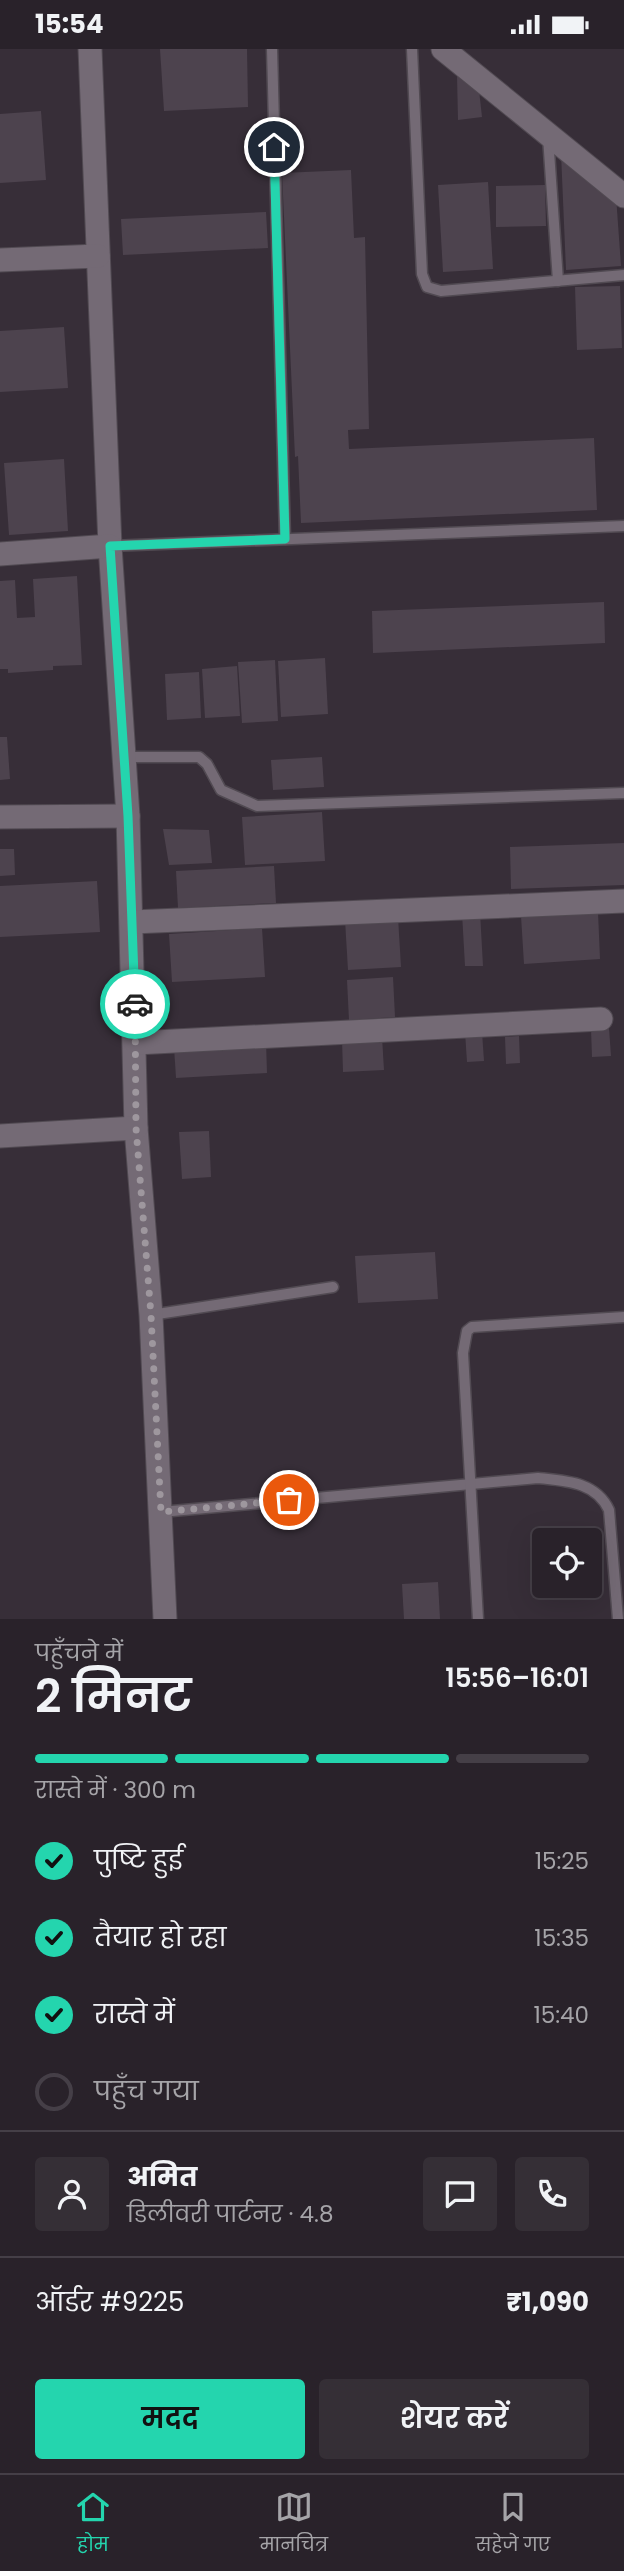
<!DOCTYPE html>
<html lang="hi">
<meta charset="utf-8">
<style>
:root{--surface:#29222a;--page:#352f36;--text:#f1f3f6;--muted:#a5a4a8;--line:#453f47;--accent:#24d5ae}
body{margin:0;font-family:Poppins,"Noto Sans Devanagari",sans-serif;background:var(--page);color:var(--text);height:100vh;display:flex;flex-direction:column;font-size:26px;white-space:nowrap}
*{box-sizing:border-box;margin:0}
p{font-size:23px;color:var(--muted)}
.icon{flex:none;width:38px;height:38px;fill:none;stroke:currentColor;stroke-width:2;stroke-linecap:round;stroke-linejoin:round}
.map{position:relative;height:1570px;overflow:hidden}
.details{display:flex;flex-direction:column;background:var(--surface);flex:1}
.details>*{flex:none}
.tools{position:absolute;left:532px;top:1479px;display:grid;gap:14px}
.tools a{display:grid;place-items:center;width:70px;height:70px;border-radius:7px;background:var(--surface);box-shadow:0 7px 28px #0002,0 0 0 2px var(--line);font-size:35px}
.pin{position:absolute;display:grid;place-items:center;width:60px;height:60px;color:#fff;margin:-30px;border:4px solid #fff;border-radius:50%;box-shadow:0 2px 7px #0007}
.courier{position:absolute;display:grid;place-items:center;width:70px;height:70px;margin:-35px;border:5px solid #24d5ae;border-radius:50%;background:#fff;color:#222;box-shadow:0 2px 9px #0007}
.head em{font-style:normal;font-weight:600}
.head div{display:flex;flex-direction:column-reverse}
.head{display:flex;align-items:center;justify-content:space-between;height:119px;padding:0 35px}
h1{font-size:46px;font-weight:600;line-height:52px}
.bar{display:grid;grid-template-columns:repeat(4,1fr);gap:10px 7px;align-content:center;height:84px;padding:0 35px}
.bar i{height:9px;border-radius:5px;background:var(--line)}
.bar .selected{background:var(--accent)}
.bar p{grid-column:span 4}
.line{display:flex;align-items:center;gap:18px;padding:0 35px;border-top:2px solid var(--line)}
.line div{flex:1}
.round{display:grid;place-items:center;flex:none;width:74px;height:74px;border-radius:7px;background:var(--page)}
ol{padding:0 35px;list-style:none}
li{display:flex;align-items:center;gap:21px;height:77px}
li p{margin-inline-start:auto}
li .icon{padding:7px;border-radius:50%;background:var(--accent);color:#111;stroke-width:4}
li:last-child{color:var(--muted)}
li i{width:38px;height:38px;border:4px solid var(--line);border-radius:50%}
.button{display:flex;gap:14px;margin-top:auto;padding:14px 35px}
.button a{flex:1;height:80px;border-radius:7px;background:var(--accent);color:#111;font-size:28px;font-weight:600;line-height:80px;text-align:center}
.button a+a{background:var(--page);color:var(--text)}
.status{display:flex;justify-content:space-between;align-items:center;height:49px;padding:0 35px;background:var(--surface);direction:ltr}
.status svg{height:19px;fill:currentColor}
.tabs{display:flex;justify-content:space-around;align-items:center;height:98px;border-top:2px solid var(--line);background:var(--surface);font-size:19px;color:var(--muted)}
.tabs a{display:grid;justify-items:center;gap:4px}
.tabs .selected{color:var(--accent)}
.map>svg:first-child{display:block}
.building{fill:#4d434e}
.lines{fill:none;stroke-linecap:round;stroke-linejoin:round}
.service-casing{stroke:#514a52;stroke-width:13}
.minor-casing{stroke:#514a52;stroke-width:25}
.service{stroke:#746a75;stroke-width:10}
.minor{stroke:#746a75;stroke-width:23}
.done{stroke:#9e979e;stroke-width:7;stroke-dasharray:0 12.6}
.route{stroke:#24d5ae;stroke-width:9}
</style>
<div class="status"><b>15:54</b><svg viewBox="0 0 49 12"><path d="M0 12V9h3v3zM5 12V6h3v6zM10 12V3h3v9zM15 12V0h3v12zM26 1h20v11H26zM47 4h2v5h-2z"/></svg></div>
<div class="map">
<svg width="624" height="1570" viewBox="0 0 624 1570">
<rect width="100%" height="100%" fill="#372e38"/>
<g class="building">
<path d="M160,0H247L248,58L164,62Z"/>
<path d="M457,26L479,41L482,68L458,71Z"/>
<path d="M41,62L46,131L0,134V65Z"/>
<path d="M561,104L616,147L621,217L566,221Z"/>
<path d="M351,121L354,189L365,188L369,380L348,381L349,400L594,389L597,461L301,474L298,407L295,408L282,124Z"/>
<path d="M488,133L493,220L443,223L438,136Z"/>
<path d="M545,136L546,177L496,178V137Z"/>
<path d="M266,163L268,199L123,206L121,170Z"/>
<path d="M620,237L622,299L577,301L575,238Z"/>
<path d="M64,278L68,339L0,343V282Z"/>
<path d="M64,410L68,482L9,486L4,414Z"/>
<path d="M77,527L82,616L53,617V621L8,624V620H0V532L15,531L17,569L35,568L33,530Z"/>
<path d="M604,553L605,594L373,604L372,562Z"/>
<path d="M325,609L328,665L281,668L278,612Z"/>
<path d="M275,611L278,672L242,674L238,613Z"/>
<path d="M237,617L240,667L205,669L202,620Z"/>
<path d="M199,623L201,669L167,671L165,625Z"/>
<path d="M0,688H7L10,730L0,731Z"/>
<path d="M322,708L324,738L273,741L271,711Z"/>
<path d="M322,763L325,812L245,816L242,768Z"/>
<path d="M163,780L209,781L212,814L169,816Z"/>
<path d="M624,794V836L511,840L510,798Z"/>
<path d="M0,800H14L15,826L0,827Z"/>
<path d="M274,817L276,854L178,859L176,822Z"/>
<path d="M97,832L100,883L0,888V837Z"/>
<path d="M480,863L483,917H465L462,864Z"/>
<path d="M598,863L600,910L524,915L521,867Z"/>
<path d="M398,868L401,918L348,921L345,871Z"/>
<path d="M262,879L265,928L172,933L169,885Z"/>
<path d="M393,928L395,968L349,971L347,931Z"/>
<path d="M609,979L611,1007L592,1008L591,980Z"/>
<path d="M465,983H482L484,1012L467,1013Z"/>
<path d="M519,987L520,1014L506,1015L505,988Z"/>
<path d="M382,988L384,1021L343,1023L342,991Z"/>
<path d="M266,993L267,1024L176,1029L174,998Z"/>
<path d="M209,1082L211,1128L182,1130L179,1083Z"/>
<path d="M435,1203L438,1250L358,1254L355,1207Z"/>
<path d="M438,1533L440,1570H404L402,1535Z"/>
</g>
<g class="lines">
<defs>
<g id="service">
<path d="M272,0L285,490"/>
<path d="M412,0L422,225L427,238L441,242L624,226"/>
<path d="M548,88L558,232"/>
<path d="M110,497L624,477"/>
<path d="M123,708H199L207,715L221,741L257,757L624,744"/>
<path d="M151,1266L333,1238"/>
<path d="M161,1463L538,1429C567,1432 596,1433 609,1461L618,1570"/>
<path d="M478,1570L463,1304L467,1282L472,1278L624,1268"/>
</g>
<g id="minor">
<path d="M90,0L110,497L128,767L136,1079L151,1266L165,1570"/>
<path d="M443,0L624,147"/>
<path d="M0,211L98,207"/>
<path d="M0,505L110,497"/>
<path d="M0,768L128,767"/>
<path d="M132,873L624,852"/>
<path d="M136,994L601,970"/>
<path d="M0,1087L136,1079"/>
</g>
</defs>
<use href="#service" class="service-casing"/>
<use href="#minor" class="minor-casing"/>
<use href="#service" class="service"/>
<use href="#minor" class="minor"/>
</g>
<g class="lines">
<path class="done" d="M135,955L136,1079L151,1266L161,1463L289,1451"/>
<path class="route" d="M135,955L128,767L110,497L285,490L274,98"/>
</g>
</svg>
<div class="tools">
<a><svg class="icon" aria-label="locate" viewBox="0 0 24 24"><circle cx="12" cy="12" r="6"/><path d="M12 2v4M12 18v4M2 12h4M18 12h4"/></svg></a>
</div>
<div class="pin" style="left:289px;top:1451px;background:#ea580c"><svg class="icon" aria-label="bag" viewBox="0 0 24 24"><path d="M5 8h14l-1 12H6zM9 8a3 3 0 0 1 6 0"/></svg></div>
<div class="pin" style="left:274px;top:98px;background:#1f2937"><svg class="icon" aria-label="home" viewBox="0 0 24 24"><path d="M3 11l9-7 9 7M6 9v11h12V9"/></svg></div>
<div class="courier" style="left:135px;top:955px"><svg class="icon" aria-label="car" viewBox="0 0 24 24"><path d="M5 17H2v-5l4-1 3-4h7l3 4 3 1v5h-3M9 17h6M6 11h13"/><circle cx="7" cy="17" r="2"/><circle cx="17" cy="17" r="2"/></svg></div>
</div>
<section class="details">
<div class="head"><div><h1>2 मिनट</h1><p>पहुँचने में</p></div><em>15:56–16:01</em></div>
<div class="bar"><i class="selected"></i><i class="selected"></i><i class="selected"></i><i></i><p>रास्ते में · 300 m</p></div>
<ol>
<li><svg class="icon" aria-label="check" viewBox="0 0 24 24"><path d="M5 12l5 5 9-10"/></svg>पुष्टि हुई<p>15:25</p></li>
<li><svg class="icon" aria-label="check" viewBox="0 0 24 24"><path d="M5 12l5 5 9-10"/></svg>तैयार हो रहा<p>15:35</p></li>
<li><svg class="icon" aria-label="check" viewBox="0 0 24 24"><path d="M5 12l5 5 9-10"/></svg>रास्ते में<p>15:40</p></li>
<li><i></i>पहुँच गया</li>
</ol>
<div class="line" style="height:126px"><a class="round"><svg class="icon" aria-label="person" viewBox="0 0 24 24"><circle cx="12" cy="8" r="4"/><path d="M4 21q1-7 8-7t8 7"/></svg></a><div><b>अमित</b><p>डिलीवरी पार्टनर · 4.8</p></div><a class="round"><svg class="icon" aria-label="chat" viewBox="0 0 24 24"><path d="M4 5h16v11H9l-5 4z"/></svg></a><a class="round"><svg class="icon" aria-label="phone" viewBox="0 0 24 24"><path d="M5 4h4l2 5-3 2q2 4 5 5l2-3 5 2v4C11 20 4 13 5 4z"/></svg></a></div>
<div class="line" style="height:91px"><div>ऑर्डर #9225</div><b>₹1,090</b></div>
<div class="button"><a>मदद</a><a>शेयर करें</a></div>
</section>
<nav class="tabs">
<a class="selected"><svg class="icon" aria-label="home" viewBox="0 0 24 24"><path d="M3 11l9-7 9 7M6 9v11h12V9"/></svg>होम</a>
<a><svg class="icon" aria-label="map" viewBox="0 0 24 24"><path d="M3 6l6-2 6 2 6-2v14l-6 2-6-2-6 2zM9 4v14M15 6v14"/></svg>मानचित्र</a>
<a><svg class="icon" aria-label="saved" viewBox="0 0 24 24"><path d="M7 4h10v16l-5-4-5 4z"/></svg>सहेजे गए</a>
</nav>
